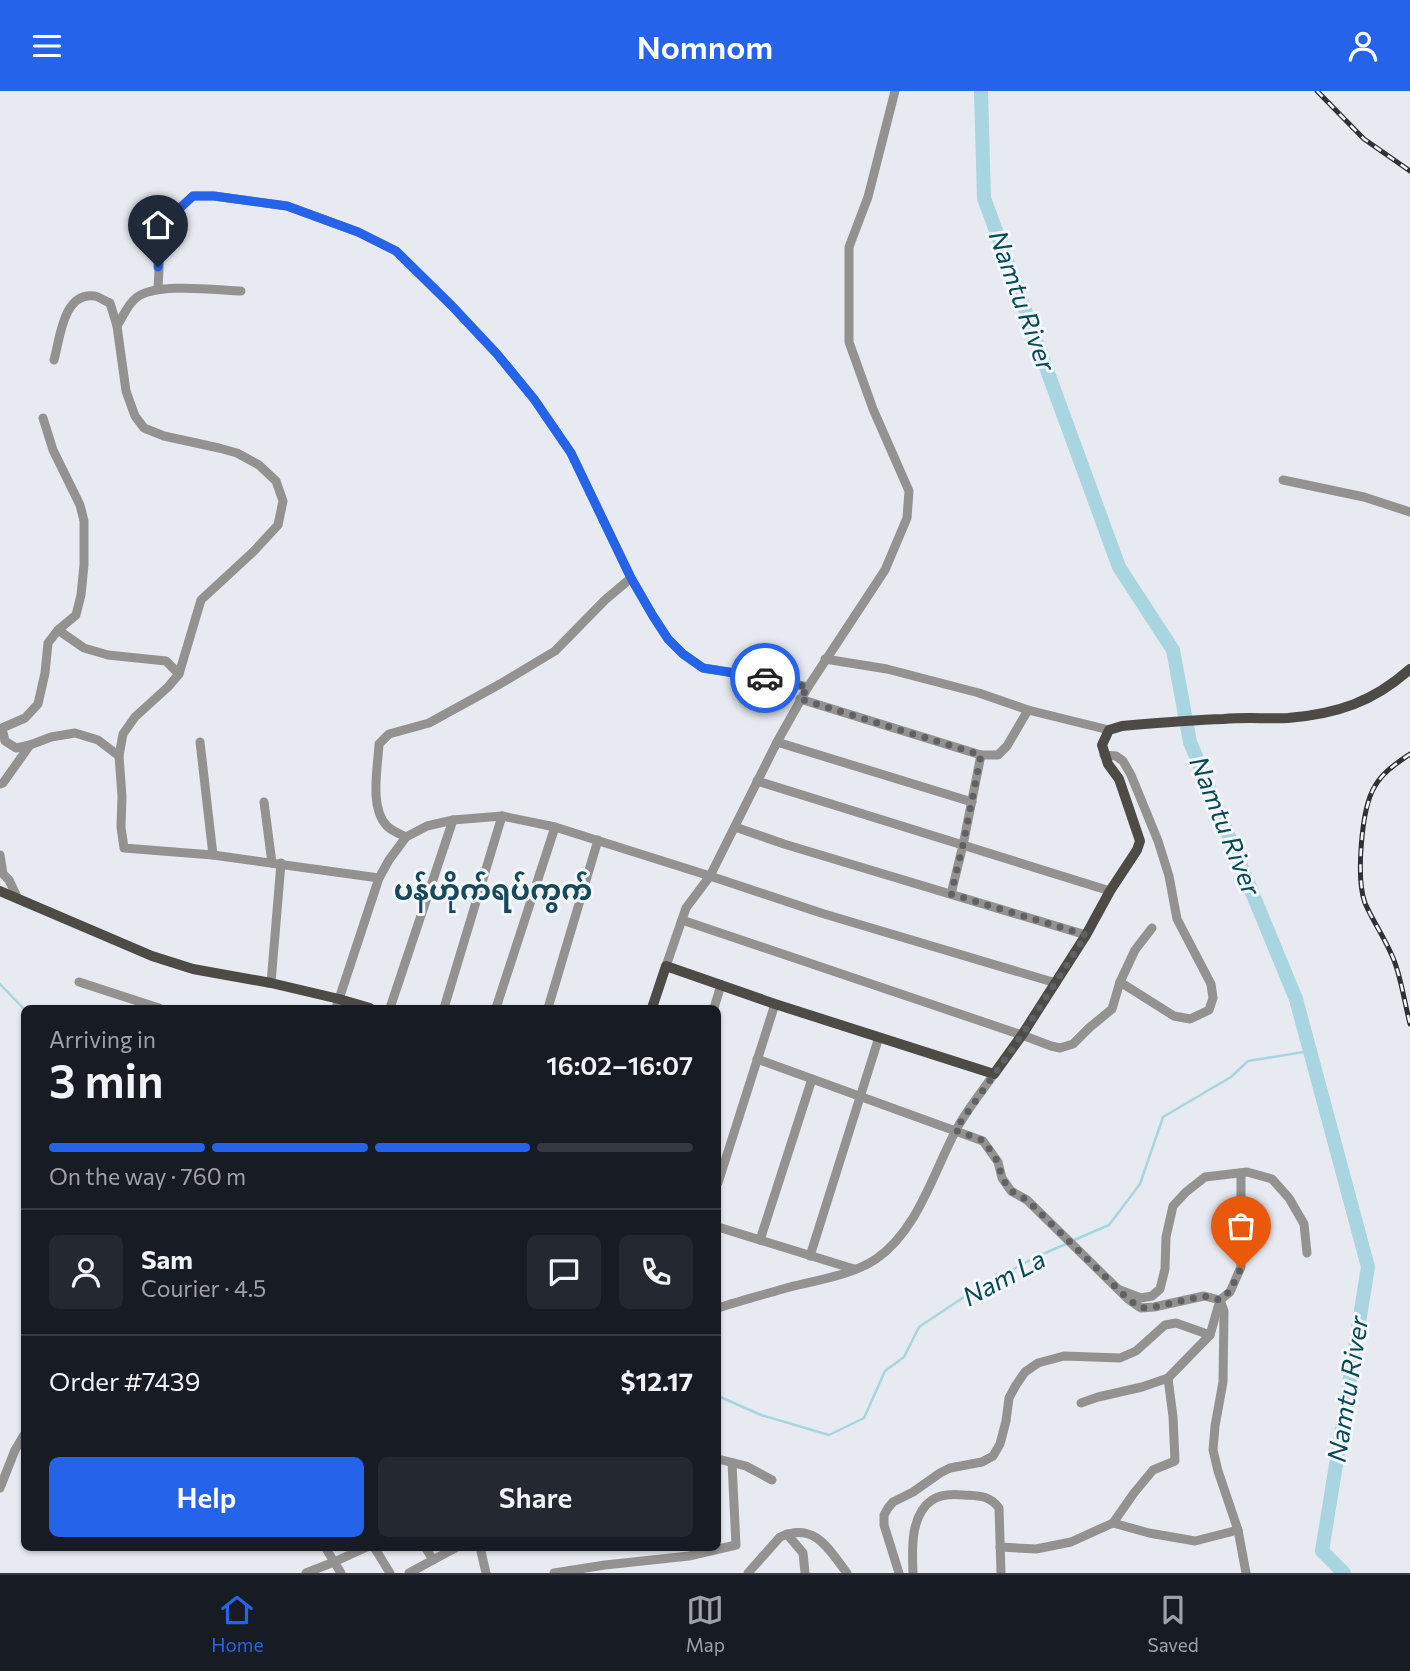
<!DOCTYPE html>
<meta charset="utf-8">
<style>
:root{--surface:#171b24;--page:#242831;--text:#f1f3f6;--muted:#9ea1a6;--line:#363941;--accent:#2563eb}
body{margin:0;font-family:Commissioner,"Noto Sans Myanmar",sans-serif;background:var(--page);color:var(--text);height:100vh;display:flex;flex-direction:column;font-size:26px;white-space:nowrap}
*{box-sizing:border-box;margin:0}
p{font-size:23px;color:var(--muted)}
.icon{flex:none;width:38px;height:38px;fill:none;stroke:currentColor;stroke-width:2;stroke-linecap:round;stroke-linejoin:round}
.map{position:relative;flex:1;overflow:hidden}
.side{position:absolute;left:21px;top:914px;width:700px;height:546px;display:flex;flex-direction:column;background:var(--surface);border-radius:10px;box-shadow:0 2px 5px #0004}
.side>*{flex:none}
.pin{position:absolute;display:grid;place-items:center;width:60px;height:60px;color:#fff;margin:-72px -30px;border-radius:50% 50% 50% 0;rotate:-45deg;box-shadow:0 0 7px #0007}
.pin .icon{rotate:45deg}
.courier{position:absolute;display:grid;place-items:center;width:70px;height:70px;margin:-35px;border:5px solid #2563eb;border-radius:50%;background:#fff;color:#222;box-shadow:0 2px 9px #0007}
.head em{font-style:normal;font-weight:600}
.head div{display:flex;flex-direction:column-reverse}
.head{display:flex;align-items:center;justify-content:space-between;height:119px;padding:0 28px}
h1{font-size:46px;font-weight:600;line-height:52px}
.bar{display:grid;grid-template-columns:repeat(4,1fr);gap:10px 7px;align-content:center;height:84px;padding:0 28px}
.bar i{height:9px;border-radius:5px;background:var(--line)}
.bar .on{background:var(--accent)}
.bar p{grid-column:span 4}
.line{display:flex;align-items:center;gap:18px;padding:0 28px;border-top:2px solid var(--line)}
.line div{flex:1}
.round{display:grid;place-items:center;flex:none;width:74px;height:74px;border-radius:10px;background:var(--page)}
.action{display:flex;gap:14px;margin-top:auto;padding:14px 28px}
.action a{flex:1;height:80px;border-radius:10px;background:var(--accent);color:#fff;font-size:28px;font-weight:600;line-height:80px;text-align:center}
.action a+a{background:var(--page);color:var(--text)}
header{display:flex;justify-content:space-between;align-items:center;height:91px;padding:0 28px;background:var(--accent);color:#fff;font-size:32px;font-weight:600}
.tab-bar{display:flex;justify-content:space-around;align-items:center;height:98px;border-top:2px solid var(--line);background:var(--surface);font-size:19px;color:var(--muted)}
.tab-bar a{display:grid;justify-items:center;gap:4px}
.tab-bar .on{color:var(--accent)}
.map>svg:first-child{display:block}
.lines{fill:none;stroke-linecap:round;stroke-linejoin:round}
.stream{stroke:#a8d5df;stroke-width:2.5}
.river{stroke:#a8d5df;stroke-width:14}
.minor{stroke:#949290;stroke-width:9}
.major{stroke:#4e4b47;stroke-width:10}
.rail-casing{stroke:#2f3133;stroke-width:5}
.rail{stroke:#f4f8fe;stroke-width:2.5;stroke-dasharray:8;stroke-linecap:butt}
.done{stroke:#5f6164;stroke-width:7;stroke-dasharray:0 12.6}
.route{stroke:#2563eb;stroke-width:9}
.labels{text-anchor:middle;stroke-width:6;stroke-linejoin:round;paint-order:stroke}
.water-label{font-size:26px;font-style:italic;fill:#064a55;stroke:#f4f8fe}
.quarter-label{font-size:28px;font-weight:bold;fill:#164a5b;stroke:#f4f8fe}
</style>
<header><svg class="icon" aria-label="menu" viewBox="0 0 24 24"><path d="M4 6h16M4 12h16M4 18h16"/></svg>Nomnom<svg class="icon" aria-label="person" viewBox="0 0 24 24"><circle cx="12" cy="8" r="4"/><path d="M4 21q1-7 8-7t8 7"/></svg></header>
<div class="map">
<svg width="1410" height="1482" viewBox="0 0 1410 1482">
<rect width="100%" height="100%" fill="#e7eaf0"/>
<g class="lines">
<g class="stream">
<path d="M0,893L24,918"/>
<path d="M1072,1150L1109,1134L1140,1093L1163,1026L1231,986L1248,970L1310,960"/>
<path d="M718,1305L761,1324L829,1344L864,1327L885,1280L904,1266L919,1236L976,1198L1036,1166L1066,1153"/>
</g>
<path class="river" d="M981,0L984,107L1119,476L1173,559L1190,651L1296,908L1368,1176L1322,1460L1344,1482"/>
<g class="minor">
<path d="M158,198L161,137L170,126L193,105H214L287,115L358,141L396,160L452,215L497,263L534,308L571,362L631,487L653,525L668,548L683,563L703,577L749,584L808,596"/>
<path d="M117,235C123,226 127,214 136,207C155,191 215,199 241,200"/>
<path d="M54,269C60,248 63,200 95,205C99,206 105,210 110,212L117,235L126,300L135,325L144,337L164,345L219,357L237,362L259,374L276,390L283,410L278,434L254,460L201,509L179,583L168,596L135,626L123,643L119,665L122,705L121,736L124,757L213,764L379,787"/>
<path d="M1283,389L1364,406L1410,421"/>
<path d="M58,539L84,557L108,564L166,570L179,583"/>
<path d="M825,568L887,578L979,602L1028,619L1109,639"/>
<path d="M800,608L981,664H998L1007,655L1028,619"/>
<path d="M200,651L213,764"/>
<path d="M777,651L972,711"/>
<path d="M30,654L16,657L5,650L2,637L25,627L38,613L45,582L48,552L58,539L76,524L81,504L84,474V430L80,414L53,359L43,327"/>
<path d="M1104,664L1116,665L1123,670L1131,684L1158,750L1169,785L1177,828L1211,893L1213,907L1209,919L1190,928L1174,925L1120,891"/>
<path d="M757,690L1110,800"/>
<path d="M0,693L3,692L30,654L51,646L75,642L98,649L119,665"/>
<path d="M264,711L272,772"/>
<path d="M735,736L784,753L1086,844"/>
<path d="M406,746C400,743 392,740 387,735C369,717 378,675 379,653L389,643L429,632L500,593L555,560L605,509L631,487"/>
<path d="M0,764L3,783L9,789L18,808"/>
<path d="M951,803L963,754L981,664"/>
<path d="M682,829L1022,944L1051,955L1060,957L1073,953L1089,937L1112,918L1120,891L1135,859L1152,837"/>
<path d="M666,875L686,817L710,785L777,651L808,596L885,479L907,427L909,400L873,318L849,251V156L868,106L895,0"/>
<path d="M79,891L159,917"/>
<path d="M271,892L281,772"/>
<path d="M336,917L379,787L389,769L406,746L427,735L453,729L502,725L555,736L710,785L821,822L1056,892"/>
<path d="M390,917L453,729"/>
<path d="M444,917L502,725"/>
<path d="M496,917L555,736"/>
<path d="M548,917L598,749"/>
<path d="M714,917L721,894"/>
<path d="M757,968L983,1050L998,1071L1002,1087L1011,1100L1027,1109L1128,1208L1141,1217L1154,1216L1204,1205L1220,1209L1224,1220L1223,1291L1215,1335L1213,1359L1218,1380L1238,1439L1246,1482"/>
<path d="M718,1092L775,913"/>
<path d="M718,1136L854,1178"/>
<path d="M760,1149L812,988"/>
<path d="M810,1165L879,946"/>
<path d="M1120,1199L1141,1207L1152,1205L1160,1198L1165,1178L1166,1146L1173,1115L1186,1101L1205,1086L1247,1081L1272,1088L1289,1107L1304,1133L1307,1162"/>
<path d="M718,1217C742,1209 766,1203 790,1196C818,1189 852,1184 876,1168C917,1140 933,1083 955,1041C965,1021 981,1002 994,983"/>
<path d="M1168,1287L1210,1244L1220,1209L1230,1201L1241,1176V1082"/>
<path d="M718,1368L746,1375L772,1389"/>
<path d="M0,1397L15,1359L24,1344"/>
<path d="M1113,1432L1149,1442L1195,1450L1238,1439"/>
<path d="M787,1443L803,1462L805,1482"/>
<path d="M325,1456L341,1482"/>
<path d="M374,1456L390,1482"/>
<path d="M425,1456L433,1469"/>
<path d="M480,1456L486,1482"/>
<path d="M1000,1456L1036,1458L1071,1451L1113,1432L1134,1402L1153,1379L1175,1370L1173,1326L1168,1287L1142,1296L1098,1306L1081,1312"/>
<path d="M306,1482L334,1471L367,1456"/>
<path d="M409,1482L457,1456"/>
<path d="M554,1482L605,1474L689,1465L736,1454L732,1372"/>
<path d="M748,1482L780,1446C815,1430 829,1459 847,1482"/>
<path d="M899,1482L884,1434V1424L888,1417L893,1411L913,1401L940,1382L950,1377L982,1371L993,1365L1000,1353L1006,1330L1009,1307L1016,1294L1025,1281L1038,1272L1064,1265L1120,1267L1136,1260L1165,1234L1176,1232L1210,1244"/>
<path d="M913,1482C912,1459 910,1424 932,1409C941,1403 954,1403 964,1404C979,1405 989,1404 999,1417L1001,1482"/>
</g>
<g class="major">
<path d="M0,800L152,865L193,878L271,892L339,908L370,917"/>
<path d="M652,917L666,875L775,913L994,983L1022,944L1086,844L1110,800L1137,759L1140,750L1119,688L1108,673L1102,654L1109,639L1122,635C1156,632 1190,629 1224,628C1245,626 1267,628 1288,627C1337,623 1373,611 1410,578"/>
</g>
<defs>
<g id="rail">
<path d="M1317,0L1364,48L1410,80"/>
<path d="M1410,663C1397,672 1383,681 1375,695C1361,717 1356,788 1365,812C1374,833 1389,853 1396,875C1402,893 1405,913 1410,933"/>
</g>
</defs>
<use href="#rail" class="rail-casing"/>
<use href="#rail" class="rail"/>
</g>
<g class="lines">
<path class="done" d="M765,587L808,596L800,608L981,664L963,754L951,803L1086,844L1022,944L955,1039L984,1050L998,1071L1002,1087L1011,1100L1027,1109L1128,1208L1141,1217L1154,1216L1204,1205L1220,1209L1230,1200L1241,1177"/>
<path class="route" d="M158,176L161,137L170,126L193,105H214L287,115L358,141L396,160L452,215L497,263L534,308L571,362L631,487L653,525L668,548L683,563L703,577L765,587"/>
</g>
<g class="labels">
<g class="water-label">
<text transform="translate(1022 210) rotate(70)" y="9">Namtu River</text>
<text transform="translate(1225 735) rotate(68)" y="9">Namtu River</text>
<text transform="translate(1004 1187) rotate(-28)" y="9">Nam La</text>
<text transform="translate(1348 1298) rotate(-81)" y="9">Namtu River</text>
</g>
<g class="quarter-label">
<text x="493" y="809">ပန်ဟိုက်ရပ်ကွက်</text>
</g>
</g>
</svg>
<div class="pin" style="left:1241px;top:1177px;background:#ea580c"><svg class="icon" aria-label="bag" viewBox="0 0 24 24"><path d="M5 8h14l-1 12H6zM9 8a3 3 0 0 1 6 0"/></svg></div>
<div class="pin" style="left:158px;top:176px;background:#1f2937"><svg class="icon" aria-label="home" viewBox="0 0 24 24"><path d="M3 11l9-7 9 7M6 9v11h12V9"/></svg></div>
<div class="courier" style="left:765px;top:587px"><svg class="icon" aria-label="car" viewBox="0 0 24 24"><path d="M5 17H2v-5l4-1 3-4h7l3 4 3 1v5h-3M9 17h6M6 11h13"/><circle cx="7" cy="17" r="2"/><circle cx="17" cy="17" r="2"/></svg></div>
<section class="side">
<div class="head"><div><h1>3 min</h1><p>Arriving in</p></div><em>16:02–16:07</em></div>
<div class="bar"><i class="on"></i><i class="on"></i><i class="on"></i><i></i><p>On the way · 760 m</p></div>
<div class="line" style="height:126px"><a class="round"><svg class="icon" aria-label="person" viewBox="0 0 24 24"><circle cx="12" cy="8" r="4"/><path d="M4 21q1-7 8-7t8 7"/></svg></a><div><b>Sam</b><p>Courier · 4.5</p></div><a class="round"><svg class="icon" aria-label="chat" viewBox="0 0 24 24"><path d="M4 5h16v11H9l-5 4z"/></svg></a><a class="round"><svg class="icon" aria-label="phone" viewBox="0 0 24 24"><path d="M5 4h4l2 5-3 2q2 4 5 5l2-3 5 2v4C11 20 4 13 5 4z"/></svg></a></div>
<div class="line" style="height:91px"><div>Order #7439</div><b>$12.17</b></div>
<div class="action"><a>Help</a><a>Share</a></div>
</section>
</div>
<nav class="tab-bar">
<a class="on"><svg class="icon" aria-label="home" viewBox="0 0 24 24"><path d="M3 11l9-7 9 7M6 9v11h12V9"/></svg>Home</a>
<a><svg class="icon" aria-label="map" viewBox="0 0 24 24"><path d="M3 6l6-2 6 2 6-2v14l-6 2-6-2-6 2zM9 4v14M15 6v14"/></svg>Map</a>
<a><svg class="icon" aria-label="saved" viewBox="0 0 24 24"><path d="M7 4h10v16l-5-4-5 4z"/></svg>Saved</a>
</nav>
